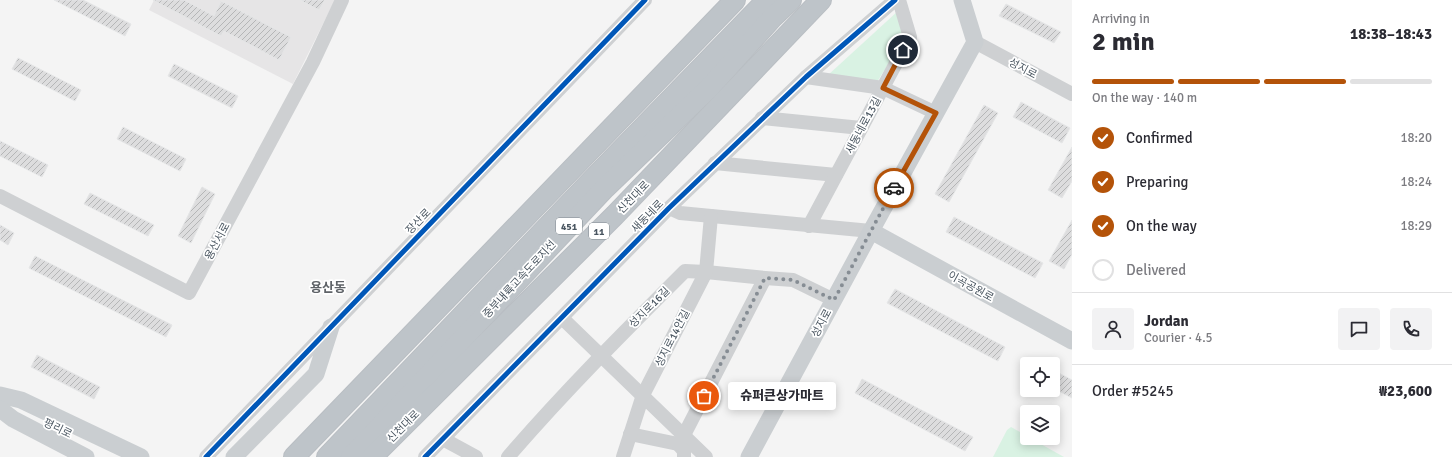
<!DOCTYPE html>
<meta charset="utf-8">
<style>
:root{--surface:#fff;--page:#f2f2f3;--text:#2b2b33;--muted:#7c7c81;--line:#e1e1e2;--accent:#b45309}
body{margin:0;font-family:Signika,"Noto Sans KR",sans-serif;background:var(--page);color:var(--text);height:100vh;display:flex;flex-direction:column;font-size:15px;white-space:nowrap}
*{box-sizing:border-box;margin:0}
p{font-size:13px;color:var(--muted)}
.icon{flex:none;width:22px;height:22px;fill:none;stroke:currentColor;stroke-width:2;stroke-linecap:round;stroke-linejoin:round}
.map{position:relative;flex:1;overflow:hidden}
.panel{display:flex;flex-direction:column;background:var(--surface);width:380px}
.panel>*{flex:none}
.buttons{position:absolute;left:1020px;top:357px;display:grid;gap:8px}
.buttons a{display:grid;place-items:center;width:40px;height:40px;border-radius:4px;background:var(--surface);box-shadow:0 2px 10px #0003;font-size:20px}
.pin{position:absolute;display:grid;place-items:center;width:34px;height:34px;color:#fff;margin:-17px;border:2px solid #fff;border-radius:50%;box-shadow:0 1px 4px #0007}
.courier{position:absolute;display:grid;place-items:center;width:40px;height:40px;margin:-20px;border:3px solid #b45309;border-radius:50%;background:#fff;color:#222;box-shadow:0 1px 5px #0007}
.bubble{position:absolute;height:28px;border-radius:4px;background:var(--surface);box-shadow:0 2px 10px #0003;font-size:13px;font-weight:800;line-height:28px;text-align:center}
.summary em{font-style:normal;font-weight:800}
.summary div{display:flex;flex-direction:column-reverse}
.summary{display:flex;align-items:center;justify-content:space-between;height:68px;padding:0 20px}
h1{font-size:26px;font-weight:800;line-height:30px}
.bar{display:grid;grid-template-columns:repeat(4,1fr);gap:6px 4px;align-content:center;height:48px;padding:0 20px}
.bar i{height:5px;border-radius:3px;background:var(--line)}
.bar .current{background:var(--accent)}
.bar p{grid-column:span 4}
.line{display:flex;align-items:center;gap:10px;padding:0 20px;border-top:1px solid var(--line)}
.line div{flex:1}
.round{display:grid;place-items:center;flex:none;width:42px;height:42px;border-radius:4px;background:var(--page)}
ol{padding:0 20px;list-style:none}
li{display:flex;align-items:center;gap:12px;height:44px}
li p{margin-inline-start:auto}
li .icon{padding:4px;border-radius:50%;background:var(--accent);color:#fff;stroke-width:4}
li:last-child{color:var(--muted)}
li i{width:22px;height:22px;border:2px solid var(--line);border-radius:50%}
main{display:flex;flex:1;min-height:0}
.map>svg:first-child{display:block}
.education{fill:#e6e5e6}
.park{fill:#d9f2e3}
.building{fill:url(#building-hatch);stroke:#e5e6e7}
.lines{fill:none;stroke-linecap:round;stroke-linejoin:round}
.highway-casing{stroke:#b9bec3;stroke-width:22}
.minor{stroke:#ced0d2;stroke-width:14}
.major{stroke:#caced1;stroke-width:17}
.highway{stroke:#bec4c9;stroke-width:20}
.cycleway-casing{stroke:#fff;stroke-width:8}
.cycleway{stroke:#0057b8;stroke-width:5}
.done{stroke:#868d94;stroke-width:4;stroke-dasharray:0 7.2}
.route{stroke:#b45309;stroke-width:5}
.labels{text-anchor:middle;stroke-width:3.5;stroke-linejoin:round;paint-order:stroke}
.shield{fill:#fff;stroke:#808990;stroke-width:1}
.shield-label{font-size:10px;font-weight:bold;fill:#4a5661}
.street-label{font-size:11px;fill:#4a5661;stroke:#fff}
.quarter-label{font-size:13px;font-weight:bold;fill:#5f6368;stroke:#fff}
</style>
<main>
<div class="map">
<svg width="1072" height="457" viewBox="0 0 1072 457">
<defs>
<pattern id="building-hatch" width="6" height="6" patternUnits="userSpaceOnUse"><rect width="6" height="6" fill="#ddddde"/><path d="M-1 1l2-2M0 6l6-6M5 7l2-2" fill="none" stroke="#b5b6b7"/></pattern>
</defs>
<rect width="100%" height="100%" fill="#f4f4f4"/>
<path class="education" d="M154,0H335L293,84L149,10Z"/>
<g class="park">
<path d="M898,11L903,40L877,82L827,76Z"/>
<path d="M1011,427L1027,436V438H1030L1064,457H993L1007,430Z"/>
</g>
<g class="building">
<path d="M54,0H83L131,24L125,36Z"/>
<path d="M153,0H184L214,16L221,1L291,37L279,60L224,31L221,36Z"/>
<path d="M300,0H325L319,10Z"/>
<path d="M1006,4L1061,32L1054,43L999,16Z"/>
<path d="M18,58L81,90L75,101L12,69Z"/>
<path d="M174,64L238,96L232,108L168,76Z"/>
<path d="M1021,102L1070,128L1062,143L1013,117Z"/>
<path d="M984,105L998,113L949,202L935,194Z"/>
<path d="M123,127L186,159L180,171L117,139Z"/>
<path d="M0,141L48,165L42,177L0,156Z"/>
<path d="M1072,147V181L1062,198L1048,190Z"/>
<path d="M202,187L215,194L191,243L178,236Z"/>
<path d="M90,193L154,225L148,236L84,204Z"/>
<path d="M954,217L1043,263L1035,278L946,232Z"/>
<path d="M1072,220V254L1064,269L1049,261Z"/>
<path d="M0,225L14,233L8,245L0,240Z"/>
<path d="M35,256L172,325L166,337L29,268Z"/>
<path d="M895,289L1005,347L998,361L887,303Z"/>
<path d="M37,355L100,387L94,399L31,367Z"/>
<path d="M1053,370L1072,380V398L1053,388Z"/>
<path d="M862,379L973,437L965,451L855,393Z"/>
</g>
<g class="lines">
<defs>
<g id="highway">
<path d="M294,457L735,0"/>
<path d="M327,457L593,179L767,0"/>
<path d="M351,457L605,188L709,88L773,17L791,0"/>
<path d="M372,457L615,215L821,0"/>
</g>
</defs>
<use href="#highway" class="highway-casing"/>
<g class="minor">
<path d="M975,42L1072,94"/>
<path d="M806,77L883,88L936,113"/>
<path d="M762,118L861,128"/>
<path d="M715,163L836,175"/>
<path d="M0,196L189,293L313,62L342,0"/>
<path d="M669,208L680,213L871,231"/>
<path d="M809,226L910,37L899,0"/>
<path d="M562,318L706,457"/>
<path d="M630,434L678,444"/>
<path d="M443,439L476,457"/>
<path d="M206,457L645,0"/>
<path d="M425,457L669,208L806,77L895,0"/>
<path d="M508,457C564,392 625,331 685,271L706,272L765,278L793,280L834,300"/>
<path d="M623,457L643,395L706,272L711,216"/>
<path d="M684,457V451L678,444L684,435L765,278"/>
</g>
<g class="major">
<path d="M871,231L1072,341"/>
<path d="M0,395L21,400L141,457"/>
<path d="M0,409L13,419L86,457"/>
<path d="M234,457L316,374L331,327"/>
<path d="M749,457L871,231L975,42L962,0"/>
</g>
<use href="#highway" class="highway"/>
<defs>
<g id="cycleway">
<path d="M206,457L645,0"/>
<path d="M425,457L669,208L806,77L895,0"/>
</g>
</defs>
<use href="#cycleway" class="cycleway-casing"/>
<use href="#cycleway" class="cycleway"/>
</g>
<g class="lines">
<path class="done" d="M704,396L765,278L793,280L834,300L894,188"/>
<path class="route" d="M894,188L936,113L883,88L903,50"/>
</g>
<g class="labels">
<g class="shield">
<rect x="556" y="218" width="26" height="16" rx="3"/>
<rect x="589" y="223" width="20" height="16" rx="3"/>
</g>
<g class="shield-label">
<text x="569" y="230">451</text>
<text x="599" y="235">11</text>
</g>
<g class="street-label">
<text transform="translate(1023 68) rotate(28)" y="4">성지로</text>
<text transform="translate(863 125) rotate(-62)" y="4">새동네로13길</text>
<text transform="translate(633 197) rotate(-46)" y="4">신천대로</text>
<text transform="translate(647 216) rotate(-46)" y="4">새동네로</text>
<text transform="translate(418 221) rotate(-46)" y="4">장산로</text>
<text transform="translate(217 241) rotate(-62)" y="4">용산서로</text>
<text transform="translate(519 279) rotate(-47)" y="4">중부내륙고속도로지선</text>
<text transform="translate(971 286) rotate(29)" y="4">이곡공원로</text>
<text transform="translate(649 307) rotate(-45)" y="4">성지로16길</text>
<text transform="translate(821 323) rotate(-62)" y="4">성지로</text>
<text transform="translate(672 338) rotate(-63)" y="4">성지로14안길</text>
<text transform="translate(403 426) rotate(-45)" y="4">신천대로</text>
<text transform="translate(58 428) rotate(26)" y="4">평리로</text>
</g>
<g class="quarter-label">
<text x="328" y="292">용산동</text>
</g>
</g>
</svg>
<div class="buttons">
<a><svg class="icon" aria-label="locate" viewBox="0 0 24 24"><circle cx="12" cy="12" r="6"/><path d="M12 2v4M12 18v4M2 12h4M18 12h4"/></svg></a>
<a><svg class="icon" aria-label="layers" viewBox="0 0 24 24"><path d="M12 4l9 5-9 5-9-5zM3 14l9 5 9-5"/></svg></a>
</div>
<div class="pin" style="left:704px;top:396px;background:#ea580c"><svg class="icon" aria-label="bag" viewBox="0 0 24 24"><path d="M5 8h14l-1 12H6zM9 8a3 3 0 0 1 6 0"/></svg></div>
<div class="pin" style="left:903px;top:50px;background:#1f2937"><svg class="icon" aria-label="home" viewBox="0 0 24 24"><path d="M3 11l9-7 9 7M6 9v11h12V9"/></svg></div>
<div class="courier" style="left:894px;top:188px"><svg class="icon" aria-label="car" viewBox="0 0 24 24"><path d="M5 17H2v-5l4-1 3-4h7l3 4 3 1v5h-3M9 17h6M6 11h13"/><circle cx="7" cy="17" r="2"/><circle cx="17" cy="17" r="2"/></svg></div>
<div class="bubble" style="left:728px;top:382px;width:108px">슈퍼큰상가마트</div>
</div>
<section class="panel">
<div class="summary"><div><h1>2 min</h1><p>Arriving in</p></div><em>18:38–18:43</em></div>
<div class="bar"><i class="current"></i><i class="current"></i><i class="current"></i><i></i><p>On the way · 140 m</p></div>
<ol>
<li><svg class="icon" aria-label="check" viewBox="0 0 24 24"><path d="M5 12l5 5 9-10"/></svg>Confirmed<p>18:20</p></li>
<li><svg class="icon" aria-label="check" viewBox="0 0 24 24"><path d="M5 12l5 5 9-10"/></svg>Preparing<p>18:24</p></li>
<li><svg class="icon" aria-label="check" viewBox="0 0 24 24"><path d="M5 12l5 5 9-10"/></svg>On the way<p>18:29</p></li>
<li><i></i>Delivered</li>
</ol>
<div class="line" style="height:72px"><a class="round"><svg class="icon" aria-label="person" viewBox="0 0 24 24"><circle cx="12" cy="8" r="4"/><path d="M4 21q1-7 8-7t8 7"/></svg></a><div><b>Jordan</b><p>Courier · 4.5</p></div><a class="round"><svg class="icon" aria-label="chat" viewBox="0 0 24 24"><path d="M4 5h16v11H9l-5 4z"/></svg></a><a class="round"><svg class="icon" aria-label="phone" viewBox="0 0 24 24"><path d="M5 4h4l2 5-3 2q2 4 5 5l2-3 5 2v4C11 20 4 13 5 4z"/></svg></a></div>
<div class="line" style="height:52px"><div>Order #5245</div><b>₩23,600</b></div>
</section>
</main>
